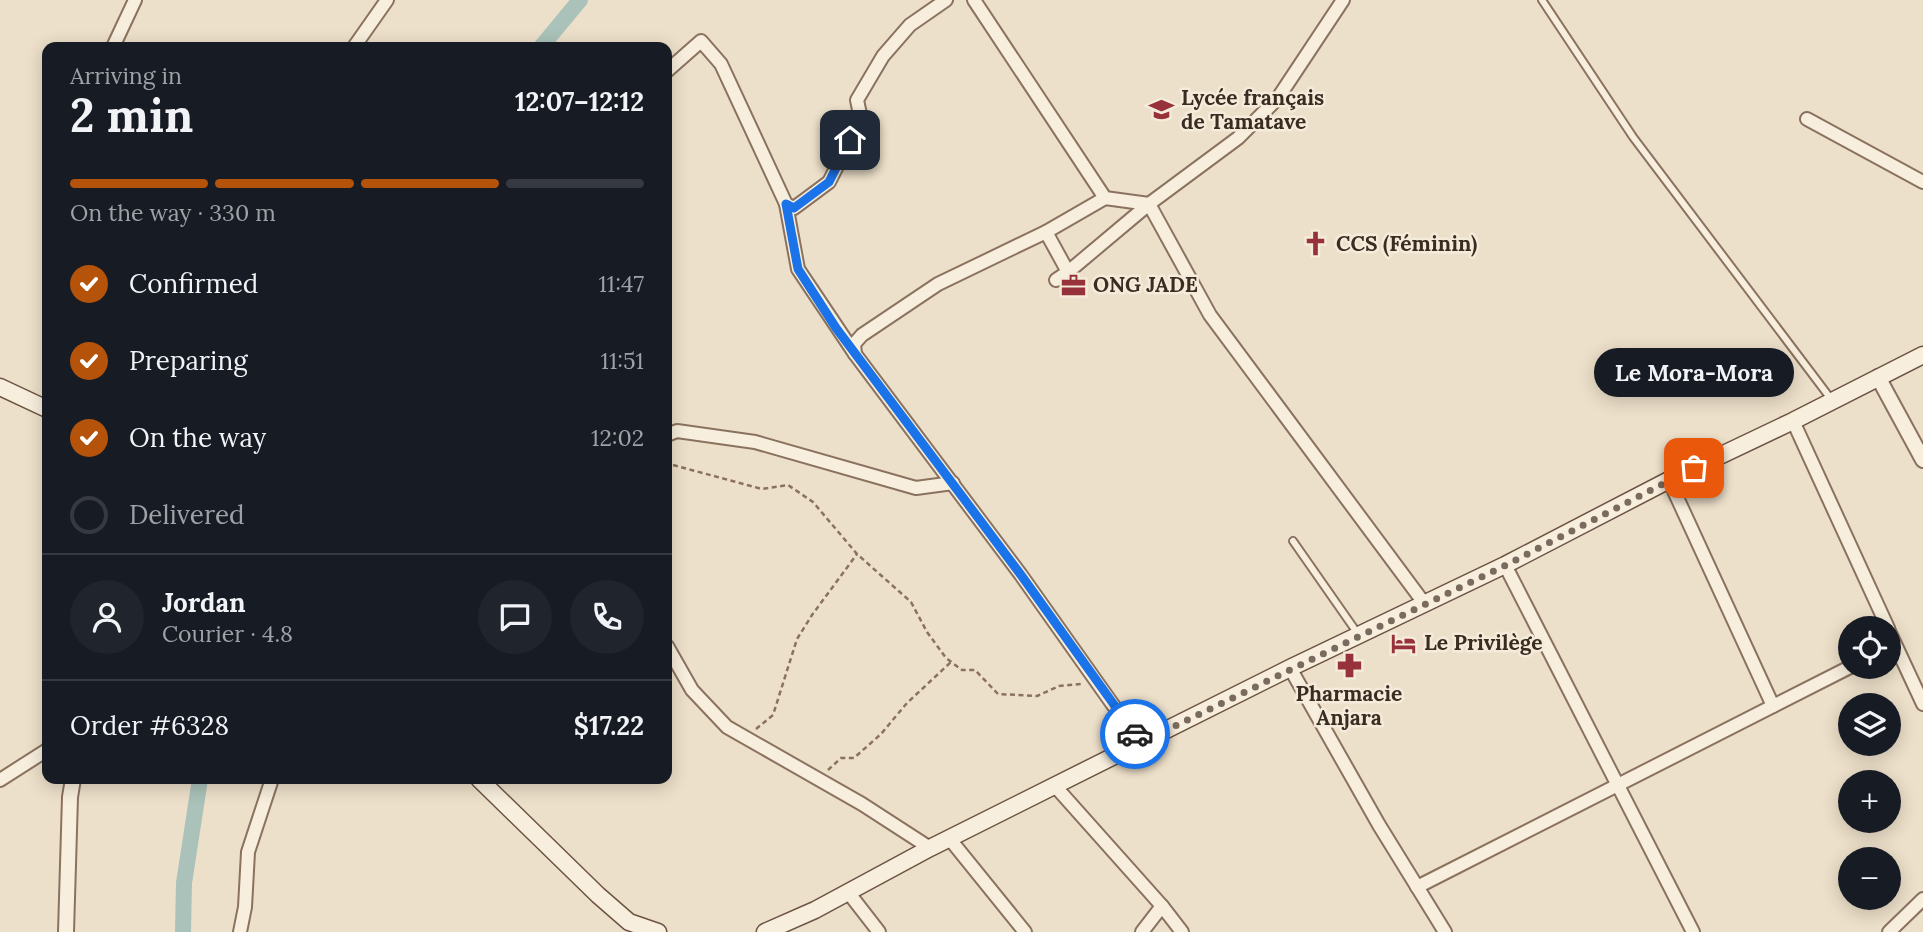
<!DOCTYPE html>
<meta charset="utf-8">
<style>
:root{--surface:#171b24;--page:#20242c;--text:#f1f3f6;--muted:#9ea1a6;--line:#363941;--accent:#b45309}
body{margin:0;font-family:Lora,serif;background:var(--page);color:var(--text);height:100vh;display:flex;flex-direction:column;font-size:26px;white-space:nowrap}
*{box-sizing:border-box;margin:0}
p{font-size:23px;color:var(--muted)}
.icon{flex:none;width:38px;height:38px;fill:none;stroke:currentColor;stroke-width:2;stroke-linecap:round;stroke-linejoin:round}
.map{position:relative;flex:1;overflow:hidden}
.panel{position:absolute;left:42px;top:42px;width:630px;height:742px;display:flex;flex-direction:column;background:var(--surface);border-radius:14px;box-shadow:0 4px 18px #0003}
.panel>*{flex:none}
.fabs{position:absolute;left:1838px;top:616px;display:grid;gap:14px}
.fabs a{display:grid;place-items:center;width:63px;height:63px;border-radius:50%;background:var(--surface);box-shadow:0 4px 18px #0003;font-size:35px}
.pin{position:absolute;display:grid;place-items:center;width:60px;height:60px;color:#fff;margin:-30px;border-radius:14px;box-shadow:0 4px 10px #0006}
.courier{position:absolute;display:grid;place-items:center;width:70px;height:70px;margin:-35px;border:5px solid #1a73e8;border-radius:50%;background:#fff;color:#222;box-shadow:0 2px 9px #0007}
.bubble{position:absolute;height:49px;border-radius:24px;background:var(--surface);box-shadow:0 4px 18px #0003;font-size:23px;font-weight:700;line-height:49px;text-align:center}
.headline em{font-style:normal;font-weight:700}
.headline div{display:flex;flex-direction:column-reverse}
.headline{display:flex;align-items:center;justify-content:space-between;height:119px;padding:0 28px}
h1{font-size:46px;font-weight:700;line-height:52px}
.bar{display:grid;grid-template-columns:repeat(4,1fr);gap:10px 7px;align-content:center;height:84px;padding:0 28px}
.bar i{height:9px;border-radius:5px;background:var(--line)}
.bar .on{background:var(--accent)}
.bar p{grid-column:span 4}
.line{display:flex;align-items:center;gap:18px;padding:0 28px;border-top:2px solid var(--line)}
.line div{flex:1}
.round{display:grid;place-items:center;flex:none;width:74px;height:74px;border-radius:37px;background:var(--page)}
ol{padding:0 28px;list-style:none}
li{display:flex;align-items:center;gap:21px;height:77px}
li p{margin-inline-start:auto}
li .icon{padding:7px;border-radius:50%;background:var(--accent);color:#fff;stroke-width:4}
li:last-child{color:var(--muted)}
li i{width:38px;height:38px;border:4px solid var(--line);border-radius:50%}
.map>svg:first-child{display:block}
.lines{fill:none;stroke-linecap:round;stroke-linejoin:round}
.canal{stroke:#aac2b9;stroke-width:16}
.service-casing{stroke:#8a725f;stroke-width:10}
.minor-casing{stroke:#8a725f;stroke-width:16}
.tertiary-casing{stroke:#8a725f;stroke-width:18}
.secondary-casing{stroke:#6c5342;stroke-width:19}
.path{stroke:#8a725f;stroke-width:2.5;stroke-dasharray:5 3.5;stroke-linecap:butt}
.service{stroke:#f8eedd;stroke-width:6}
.minor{stroke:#f8eedd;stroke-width:12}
.tertiary{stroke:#f8eedd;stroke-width:14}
.secondary{stroke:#f8eedd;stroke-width:16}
.done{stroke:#796b5d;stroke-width:7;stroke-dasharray:0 12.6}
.route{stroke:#1a73e8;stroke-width:9}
.labels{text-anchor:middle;stroke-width:5;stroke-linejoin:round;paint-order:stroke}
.poi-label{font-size:21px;font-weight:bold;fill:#3b2c22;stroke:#f5ebda;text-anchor:start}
</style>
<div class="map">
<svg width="1923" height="932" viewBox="0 0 1923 932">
<rect width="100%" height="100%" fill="#ede0ca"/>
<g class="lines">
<g class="canal">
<path d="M541,47L580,0"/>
<path d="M183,932L184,883L200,779"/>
</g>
<defs>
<g id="service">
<path d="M1542,0L1633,137L1831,399"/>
<path d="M1293,541L1358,634"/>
</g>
<g id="minor">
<path d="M974,0L1105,198L1149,204"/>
<path d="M1343,0L1278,98L1238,138L1149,204L1210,315L1424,603"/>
<path d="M113,47L135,0"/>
<path d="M354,47L387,0"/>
<path d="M667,71L701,41L721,64L786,204L794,208L829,182L861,119L857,100L883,56L910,25L946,0"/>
<path d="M1807,119L1923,182"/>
<path d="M1105,198L1046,232L938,284L862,335L854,344L855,354L1021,575L1140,743"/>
<path d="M786,204L798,269L855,354"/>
<path d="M1046,232L1068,272L1056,280"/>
<path d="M1068,272L1149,204"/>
<path d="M1793,421L1888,628"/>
<path d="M667,435L677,431L755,442L916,488L953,483"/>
<path d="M1669,480L1773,706"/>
<path d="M1505,565L1693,932"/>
<path d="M1888,629L1923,704"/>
<path d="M667,646L692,690L727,727L862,804L930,848"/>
<path d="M1290,668L1379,825L1445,932"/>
<path d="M0,780L47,750"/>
<path d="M1055,786L1162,906L1142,932"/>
<path d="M949,838L1025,932"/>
<path d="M1417,887L1850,667"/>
<path d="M848,892L879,932"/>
<path d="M1162,906L1182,932"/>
<path d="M240,932L245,907L248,852L272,779"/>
<path d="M1889,932L1923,899"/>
</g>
<g id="tertiary">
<path d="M1878,377L1923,460"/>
<path d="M66,932L70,797L73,779"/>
</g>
<g id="secondary">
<path d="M0,387L47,409"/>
<path d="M479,779L598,895L629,922L658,932"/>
<path d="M765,932L815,910L930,848L1290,668L1505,565L1669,480L1793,421L1923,355"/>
</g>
</defs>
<use href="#service" class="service-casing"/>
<use href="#minor" class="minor-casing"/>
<use href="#tertiary" class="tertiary-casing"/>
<use href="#secondary" class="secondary-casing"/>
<g class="path">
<path d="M667,459L673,465L762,489L788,485L813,502L857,554L911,602L927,632L946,658L962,670H975L998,694L1037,696L1059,686L1081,684"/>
<path d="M756,729L773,715L797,639L812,615L857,554"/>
<path d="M828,770L841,758H854L881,734L907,703L951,662"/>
</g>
<use href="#service" class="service"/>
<use href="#minor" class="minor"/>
<use href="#tertiary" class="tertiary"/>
<use href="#secondary" class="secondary"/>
</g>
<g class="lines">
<path class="done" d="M1135,734L1140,743L1506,565L1694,468"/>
<path class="route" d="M850,140L829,182L794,208L786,204L798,269L836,328L1021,575L1135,734"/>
</g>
<defs>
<symbol id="school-bare" viewBox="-9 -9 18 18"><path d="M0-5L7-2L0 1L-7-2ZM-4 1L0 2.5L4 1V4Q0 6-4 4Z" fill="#97313a" stroke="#f5ebda" stroke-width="2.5" paint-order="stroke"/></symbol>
<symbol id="church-bare" viewBox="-9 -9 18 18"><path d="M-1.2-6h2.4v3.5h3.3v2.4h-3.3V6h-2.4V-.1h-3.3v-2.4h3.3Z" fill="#97313a" stroke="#f5ebda" stroke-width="2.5" paint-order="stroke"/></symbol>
<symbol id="office-bare" viewBox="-9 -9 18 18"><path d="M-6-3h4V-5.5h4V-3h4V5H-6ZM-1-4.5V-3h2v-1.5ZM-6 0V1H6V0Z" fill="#97313a" stroke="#f5ebda" stroke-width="2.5" paint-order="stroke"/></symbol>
<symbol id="hotel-bare" viewBox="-9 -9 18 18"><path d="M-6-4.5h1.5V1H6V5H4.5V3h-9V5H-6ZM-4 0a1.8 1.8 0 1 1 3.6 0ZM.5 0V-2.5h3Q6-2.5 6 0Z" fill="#97313a" stroke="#f5ebda" stroke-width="2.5" paint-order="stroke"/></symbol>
<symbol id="pharmacy-bare" viewBox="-9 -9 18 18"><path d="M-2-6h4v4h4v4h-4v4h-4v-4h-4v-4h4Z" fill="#97313a" stroke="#f5ebda" stroke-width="2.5" paint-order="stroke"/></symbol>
</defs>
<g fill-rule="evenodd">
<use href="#school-bare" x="1144" y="92" width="35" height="35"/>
<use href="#church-bare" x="1298" y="226" width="35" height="35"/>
<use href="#office-bare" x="1056" y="268" width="35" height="35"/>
<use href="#hotel-bare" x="1386" y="626" width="35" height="35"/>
<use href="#pharmacy-bare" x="1332" y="648" width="35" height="35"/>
</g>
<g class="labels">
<g class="poi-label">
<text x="1181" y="105">Lycée français<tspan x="1181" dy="24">de Tamatave</tspan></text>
<text x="1336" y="251">CCS (Féminin)</text>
<text x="1093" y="292">ONG JADE</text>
<text x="1424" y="650">Le Privilège</text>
<text x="1349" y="701" text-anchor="middle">Pharmacie<tspan x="1349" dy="24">Anjara</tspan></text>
</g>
</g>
</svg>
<div class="fabs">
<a><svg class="icon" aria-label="locate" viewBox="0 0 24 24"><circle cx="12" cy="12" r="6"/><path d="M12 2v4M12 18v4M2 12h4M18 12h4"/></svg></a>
<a><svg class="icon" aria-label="layers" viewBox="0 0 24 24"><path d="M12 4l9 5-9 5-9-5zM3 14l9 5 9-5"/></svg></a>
<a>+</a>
<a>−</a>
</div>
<div class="pin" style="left:1694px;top:468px;background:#ea580c"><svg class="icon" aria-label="bag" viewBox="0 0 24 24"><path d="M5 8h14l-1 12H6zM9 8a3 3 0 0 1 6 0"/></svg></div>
<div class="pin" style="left:850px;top:140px;background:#1f2937"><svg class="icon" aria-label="home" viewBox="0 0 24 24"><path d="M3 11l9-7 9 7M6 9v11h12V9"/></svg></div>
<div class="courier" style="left:1135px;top:734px"><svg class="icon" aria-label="car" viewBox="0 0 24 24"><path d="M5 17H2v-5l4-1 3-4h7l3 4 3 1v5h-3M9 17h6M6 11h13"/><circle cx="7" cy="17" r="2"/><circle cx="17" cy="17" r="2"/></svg></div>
<div class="bubble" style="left:1594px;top:348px;width:200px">Le Mora-Mora</div>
<section class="panel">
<div class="headline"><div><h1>2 min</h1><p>Arriving in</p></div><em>12:07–12:12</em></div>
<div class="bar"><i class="on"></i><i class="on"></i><i class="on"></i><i></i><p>On the way · 330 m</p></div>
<ol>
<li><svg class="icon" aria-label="check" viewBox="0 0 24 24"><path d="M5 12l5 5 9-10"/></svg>Confirmed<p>11:47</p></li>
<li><svg class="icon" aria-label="check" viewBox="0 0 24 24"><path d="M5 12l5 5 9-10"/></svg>Preparing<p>11:51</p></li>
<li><svg class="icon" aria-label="check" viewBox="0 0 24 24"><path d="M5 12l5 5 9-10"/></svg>On the way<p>12:02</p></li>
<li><i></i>Delivered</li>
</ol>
<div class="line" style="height:126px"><a class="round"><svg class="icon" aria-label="person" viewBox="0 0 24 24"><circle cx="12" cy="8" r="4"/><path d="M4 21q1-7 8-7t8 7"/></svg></a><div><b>Jordan</b><p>Courier · 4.8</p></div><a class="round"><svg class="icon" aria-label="chat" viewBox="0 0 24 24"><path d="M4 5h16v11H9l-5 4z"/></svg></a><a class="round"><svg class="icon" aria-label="phone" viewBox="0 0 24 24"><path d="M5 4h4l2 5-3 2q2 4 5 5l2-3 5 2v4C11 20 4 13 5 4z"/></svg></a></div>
<div class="line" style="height:91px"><div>Order #6328</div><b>$17.22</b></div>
</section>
</div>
